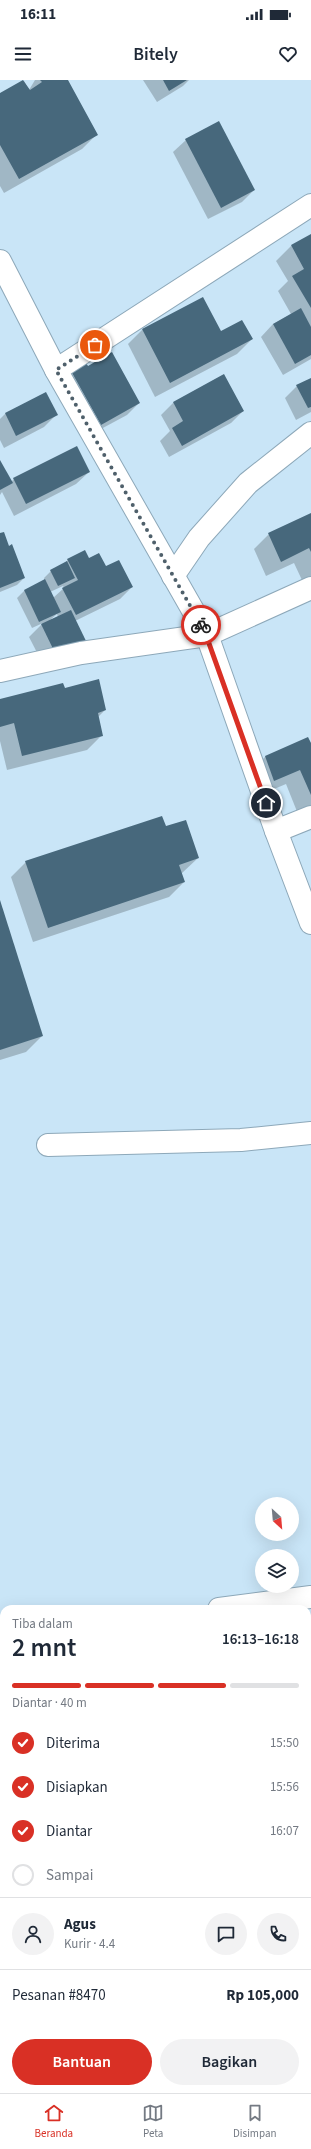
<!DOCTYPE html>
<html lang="id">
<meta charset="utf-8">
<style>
:root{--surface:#fff;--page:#f2f2f3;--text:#1f2937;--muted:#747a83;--line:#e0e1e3;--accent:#d93025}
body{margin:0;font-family:"Source Sans 3",sans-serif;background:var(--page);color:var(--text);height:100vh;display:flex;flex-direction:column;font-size:15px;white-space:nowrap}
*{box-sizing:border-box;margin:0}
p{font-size:13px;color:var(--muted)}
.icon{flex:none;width:22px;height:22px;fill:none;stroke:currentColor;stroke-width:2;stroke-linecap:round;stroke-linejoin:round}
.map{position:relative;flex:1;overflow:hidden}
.sheet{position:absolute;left:0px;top:1525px;width:311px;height:488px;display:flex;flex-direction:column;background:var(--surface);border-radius:12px 12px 0 0;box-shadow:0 4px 16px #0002}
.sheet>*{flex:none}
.needle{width:26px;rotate:154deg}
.fabs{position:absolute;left:255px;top:1417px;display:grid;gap:8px}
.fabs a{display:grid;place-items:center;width:44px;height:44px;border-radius:50%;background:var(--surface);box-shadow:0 4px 16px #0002;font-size:20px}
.pin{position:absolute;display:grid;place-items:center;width:34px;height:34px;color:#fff;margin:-17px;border:2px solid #fff;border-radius:50%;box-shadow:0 1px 4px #0007}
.courier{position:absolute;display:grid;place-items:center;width:40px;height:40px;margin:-20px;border:3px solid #d93025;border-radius:50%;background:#fff;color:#222;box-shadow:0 1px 5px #0007}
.overview em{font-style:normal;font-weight:600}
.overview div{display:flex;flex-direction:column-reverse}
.overview{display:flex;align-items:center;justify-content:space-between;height:68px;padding:0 12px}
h1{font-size:26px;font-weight:600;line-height:30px}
.bar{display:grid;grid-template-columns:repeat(4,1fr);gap:6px 4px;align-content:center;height:48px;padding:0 12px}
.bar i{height:5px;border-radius:3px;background:var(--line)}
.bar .active{background:var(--accent)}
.bar p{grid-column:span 4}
.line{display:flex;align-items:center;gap:10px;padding:0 12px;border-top:1px solid var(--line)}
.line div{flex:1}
.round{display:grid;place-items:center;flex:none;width:42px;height:42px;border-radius:21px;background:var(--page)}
ol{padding:0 12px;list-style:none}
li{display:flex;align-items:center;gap:12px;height:44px}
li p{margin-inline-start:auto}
li .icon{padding:4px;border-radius:50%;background:var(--accent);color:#fff;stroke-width:4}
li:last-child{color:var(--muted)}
li i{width:22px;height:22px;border:2px solid var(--line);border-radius:50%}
.action{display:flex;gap:8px;margin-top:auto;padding:8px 12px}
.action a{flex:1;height:46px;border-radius:24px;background:var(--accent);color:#fff;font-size:16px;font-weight:600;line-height:46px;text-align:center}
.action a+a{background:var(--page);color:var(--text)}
.status{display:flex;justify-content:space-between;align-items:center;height:28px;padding:0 20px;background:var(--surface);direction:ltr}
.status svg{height:11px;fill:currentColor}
header{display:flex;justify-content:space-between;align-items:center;height:52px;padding:0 12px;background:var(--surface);font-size:18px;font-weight:600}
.tabs{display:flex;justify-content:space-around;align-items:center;height:56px;border-top:1px solid var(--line);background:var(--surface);font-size:11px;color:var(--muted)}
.tabs a{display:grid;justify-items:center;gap:2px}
.tabs .active{color:var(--accent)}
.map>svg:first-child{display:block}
.shadow{fill:#0003;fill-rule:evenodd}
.building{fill:#47687c}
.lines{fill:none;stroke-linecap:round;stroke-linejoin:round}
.minor-casing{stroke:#8da8b9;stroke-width:24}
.minor{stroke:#fff;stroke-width:22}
.done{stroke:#4f606b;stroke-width:4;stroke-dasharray:0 7.2}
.route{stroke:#d93025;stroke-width:5}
</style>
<div class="status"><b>16:11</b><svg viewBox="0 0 49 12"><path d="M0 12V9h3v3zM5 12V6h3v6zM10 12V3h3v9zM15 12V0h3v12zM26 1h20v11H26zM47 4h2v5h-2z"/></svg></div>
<header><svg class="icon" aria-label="menu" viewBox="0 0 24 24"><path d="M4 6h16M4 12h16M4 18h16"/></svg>Bitely<svg class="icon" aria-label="heart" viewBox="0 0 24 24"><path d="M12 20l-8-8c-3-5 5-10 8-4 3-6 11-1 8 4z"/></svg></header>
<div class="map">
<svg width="311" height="2013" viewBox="0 0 311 2013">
<rect width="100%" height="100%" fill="#c9e5f7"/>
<g class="shadow">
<path d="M35,0H66L97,54L82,69L4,113L0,106V14L24,1L29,10Z"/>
<path d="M143,0H189L183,6L157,22Z"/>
<path d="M186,60L254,110L242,122L208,139L173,72Z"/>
<path d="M311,155V279L283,295L261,257L273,244L291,234L278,211L288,201L276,181L291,166Z"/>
<path d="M142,250L252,259L237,274L155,317L128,264Z"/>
<path d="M87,287L139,323L127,335L88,356L59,302L71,290Z"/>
<path d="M223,295L243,331L231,343L169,377L160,361L170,351L161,335L173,323Z"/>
<path d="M311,299V332L296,340L285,318L297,306Z"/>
<path d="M45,313L56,335L44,347L4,368L0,360V339L5,334Z"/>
<path d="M0,382L11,402L14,399L89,392L76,404L14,436L2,412L0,415Z"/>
<path d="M311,434V511L308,513L294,483L266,496L254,469L269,454Z"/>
<path d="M0,454L9,467L24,498L17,505L0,512Z"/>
<path d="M89,479L105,488L132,507L120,519L75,541L45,588L29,557L43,543L32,548L17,518L24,511L45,501L44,498L51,491L62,485L68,480ZM63,506L64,508L53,518L50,512ZM57,534L58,537L50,540Z"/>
<path d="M64,609L105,630L98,637L102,655L87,670L7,690L0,661V620Z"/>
<path d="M308,659L311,664V740L302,744L286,704L260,715L250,692L265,677Z"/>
<path d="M165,748L198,778L181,794L184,802L169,817L33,862L11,797L26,782Z"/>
<path d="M0,822L42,956L26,972L0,980Z"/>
</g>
<g class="building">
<path d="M23,0L30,10L42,2L40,0H68L98,55L19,99L0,65V13Z"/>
<path d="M163,0H187L169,11Z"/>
<path d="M219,41L255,110L221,128L185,59Z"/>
<path d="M311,154V228L292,196L304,189L291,165Z"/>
<path d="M203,217L221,251L242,240L253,259L170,303L142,249Z"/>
<path d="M301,228L311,247V275L295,284L273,244Z"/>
<path d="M112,272L140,323L101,345L70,289L85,281L88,286Z"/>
<path d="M224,294L244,331L182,366L172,348L183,341L173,322Z"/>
<path d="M311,298V327L308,328L296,305Z"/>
<path d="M46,312L58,335L16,356L5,333Z"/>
<path d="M77,366L90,392L26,424L13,398Z"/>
<path d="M0,380L13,403L0,410Z"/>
<path d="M311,433V472L309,468L281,482L268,453Z"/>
<path d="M4,452L9,466L12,464L25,498L0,508V453Z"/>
<path d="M85,470L89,478L99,473L106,486L119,480L133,507L76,535L62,508L78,500L67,479Z"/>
<path d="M67,481L75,498L58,506L50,490Z"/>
<path d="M45,499L61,532L39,542L24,510Z"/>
<path d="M71,530L87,563L57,577L41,544Z"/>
<path d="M99,599L106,630L98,633L103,656L22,676L14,643L0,647V619L63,603L65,608Z"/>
<path d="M308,657L311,663V715L300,690L274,701L265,676Z"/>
<path d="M162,736L166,746L186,740L199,778L179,785L185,802L48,848L25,781Z"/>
<path d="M0,820L43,956L0,970Z"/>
</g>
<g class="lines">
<defs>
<g id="minor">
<path d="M0,181L56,290L207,555L276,751L311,843"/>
<path d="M56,290L311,125"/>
<path d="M173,496L199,458L248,403L311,353"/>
<path d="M0,591L81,573L207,555L311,508"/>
<path d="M276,751L311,737"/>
<path d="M48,1065L241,1060L311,1053"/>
<path d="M219,1529L311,1517"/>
<path d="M0,1565L4,1564"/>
</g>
</defs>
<use href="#minor" class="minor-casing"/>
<use href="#minor" class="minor"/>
</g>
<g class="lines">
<path class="done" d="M95,265L56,290L201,545"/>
<path class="route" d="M201,545L206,555L266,723"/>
</g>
</svg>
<div class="fabs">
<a><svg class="needle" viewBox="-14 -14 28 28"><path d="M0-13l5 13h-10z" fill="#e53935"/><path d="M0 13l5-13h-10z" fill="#747a83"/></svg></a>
<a><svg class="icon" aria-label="layers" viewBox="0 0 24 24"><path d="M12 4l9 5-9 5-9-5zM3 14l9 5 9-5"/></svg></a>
</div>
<div class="pin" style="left:95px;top:265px;background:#ea580c"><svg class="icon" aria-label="bag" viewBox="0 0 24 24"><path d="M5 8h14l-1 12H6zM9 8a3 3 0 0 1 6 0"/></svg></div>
<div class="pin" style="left:266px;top:723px;background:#1f2937"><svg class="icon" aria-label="home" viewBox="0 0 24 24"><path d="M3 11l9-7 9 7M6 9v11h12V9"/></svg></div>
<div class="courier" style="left:201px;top:545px"><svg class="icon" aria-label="bike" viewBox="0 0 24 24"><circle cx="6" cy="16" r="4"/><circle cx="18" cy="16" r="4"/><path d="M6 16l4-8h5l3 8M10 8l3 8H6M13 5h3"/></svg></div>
<section class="sheet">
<div class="overview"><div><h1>2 mnt</h1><p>Tiba dalam</p></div><em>16:13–16:18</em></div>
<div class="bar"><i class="active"></i><i class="active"></i><i class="active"></i><i></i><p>Diantar · 40 m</p></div>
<ol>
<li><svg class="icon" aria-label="check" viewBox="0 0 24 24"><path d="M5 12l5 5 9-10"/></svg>Diterima<p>15:50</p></li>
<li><svg class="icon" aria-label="check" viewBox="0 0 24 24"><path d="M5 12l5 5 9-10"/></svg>Disiapkan<p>15:56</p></li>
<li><svg class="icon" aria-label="check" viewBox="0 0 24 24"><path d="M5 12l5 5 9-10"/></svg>Diantar<p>16:07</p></li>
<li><i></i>Sampai</li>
</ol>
<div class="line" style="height:72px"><a class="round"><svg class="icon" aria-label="person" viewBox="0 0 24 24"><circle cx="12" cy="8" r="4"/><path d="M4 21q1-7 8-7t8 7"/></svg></a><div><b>Agus</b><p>Kurir · 4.4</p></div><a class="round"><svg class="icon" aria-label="chat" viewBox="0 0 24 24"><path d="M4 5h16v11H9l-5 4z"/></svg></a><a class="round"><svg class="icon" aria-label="phone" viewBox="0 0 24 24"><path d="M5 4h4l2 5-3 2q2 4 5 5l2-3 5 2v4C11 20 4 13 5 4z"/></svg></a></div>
<div class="line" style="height:52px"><div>Pesanan #8470</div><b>Rp 105,000</b></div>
<div class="action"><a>Bantuan</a><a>Bagikan</a></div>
</section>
</div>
<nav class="tabs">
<a class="active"><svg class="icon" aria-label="home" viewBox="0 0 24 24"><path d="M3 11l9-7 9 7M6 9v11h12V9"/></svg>Beranda</a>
<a><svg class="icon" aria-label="map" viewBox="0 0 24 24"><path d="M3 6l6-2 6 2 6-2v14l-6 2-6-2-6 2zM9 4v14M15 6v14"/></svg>Peta</a>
<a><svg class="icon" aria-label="saved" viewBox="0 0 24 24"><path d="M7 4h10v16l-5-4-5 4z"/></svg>Disimpan</a>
</nav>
